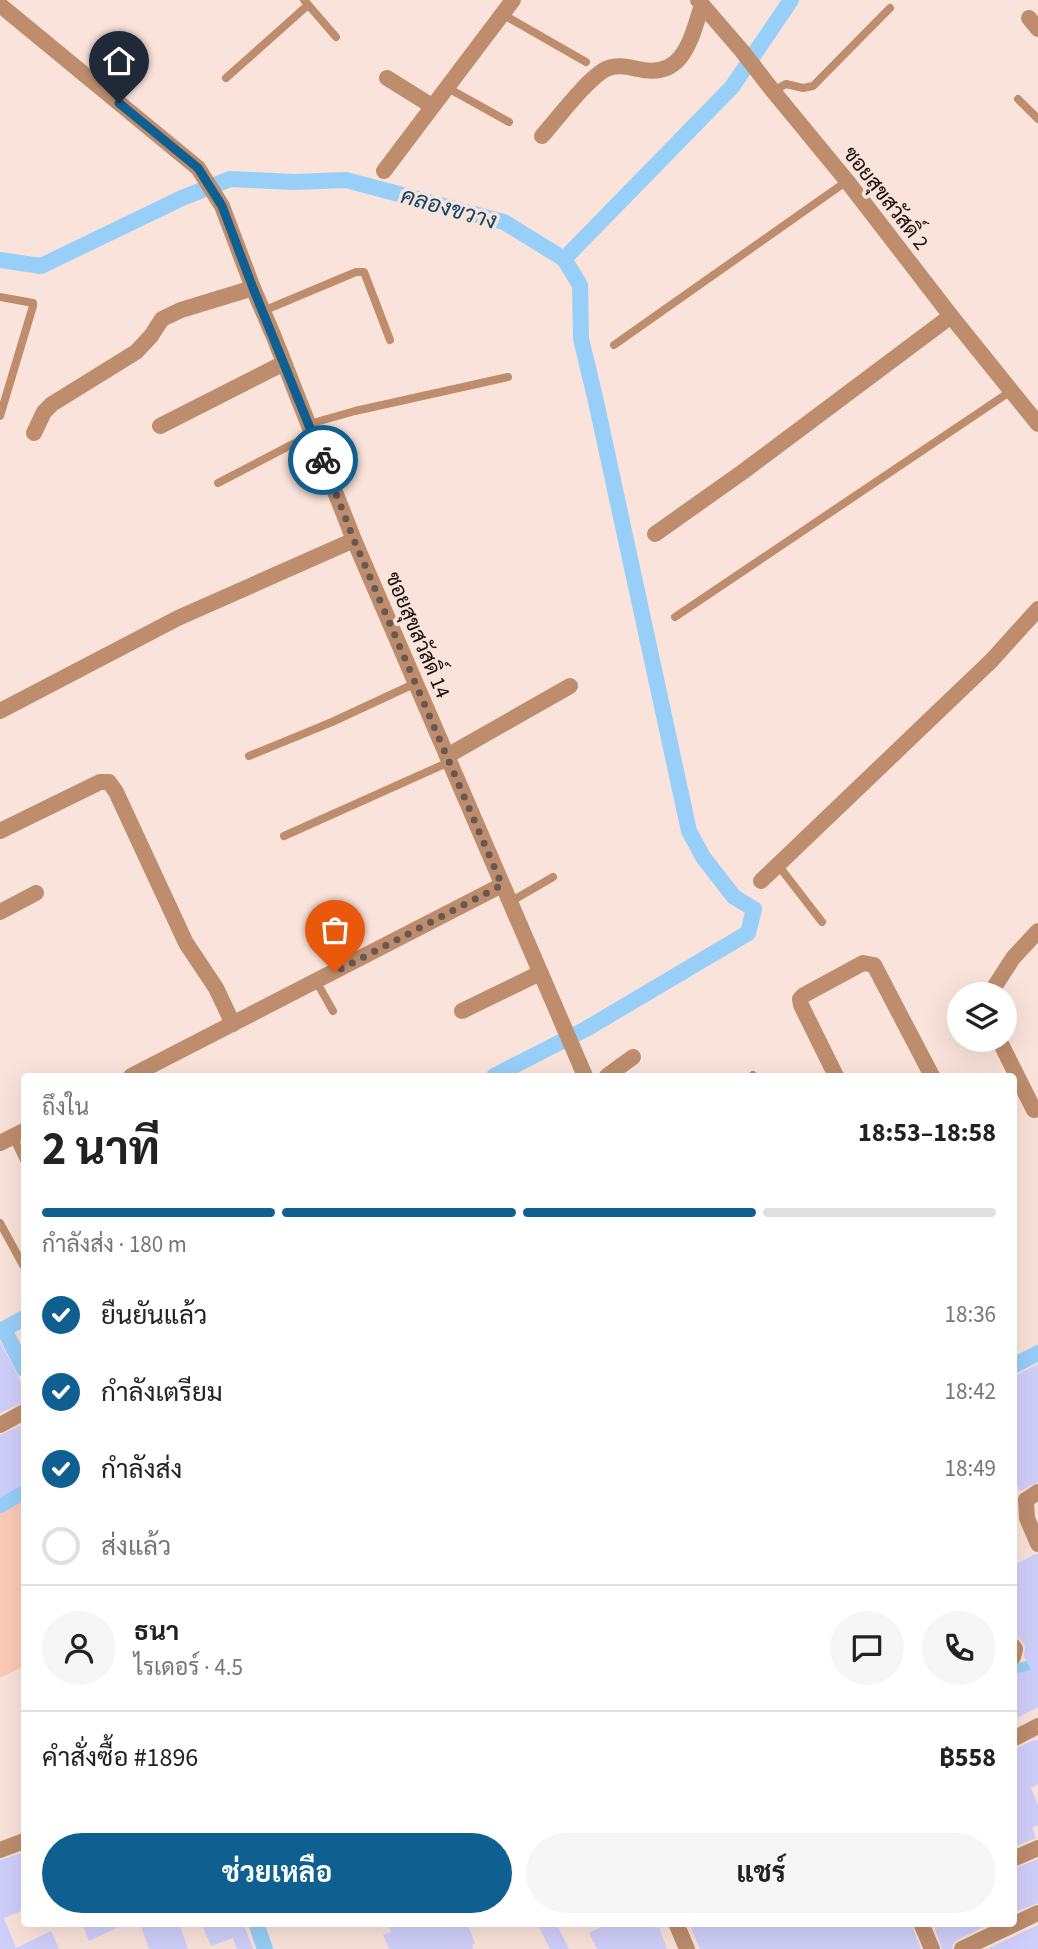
<!DOCTYPE html>
<html lang="th">
<meta charset="utf-8">
<style>
:root{--surface:#fff;--page:#f6f6f6;--text:#222;--muted:#767676;--line:#e0e0e0;--accent:#105f91}
body{margin:0;font-family:"Source Sans 3",Sarabun,sans-serif;background:var(--page);color:var(--text);height:100vh;display:flex;flex-direction:column;font-size:26px;white-space:nowrap}
*{box-sizing:border-box;margin:0}
p{font-size:23px;color:var(--muted)}
.icon{flex:none;width:38px;height:38px;fill:none;stroke:currentColor;stroke-width:2;stroke-linecap:round;stroke-linejoin:round}
.map{position:relative;flex:1;overflow:hidden}
.details{position:absolute;left:21px;top:1073px;width:996px;height:854px;display:flex;flex-direction:column;background:var(--surface);border-radius:7px;box-shadow:0 7px 28px #0002}
.details>*{flex:none}
.fabs{position:absolute;left:947px;top:982px;display:grid;gap:14px}
.fabs a{display:grid;place-items:center;width:70px;height:70px;border-radius:50%;background:var(--surface);box-shadow:0 7px 28px #0002;font-size:35px}
.pin{position:absolute;display:grid;place-items:center;width:60px;height:60px;color:#fff;margin:-72px -30px;border-radius:50% 50% 50% 0;rotate:-45deg;box-shadow:0 0 7px #0007}
.pin .icon{rotate:45deg}
.courier{position:absolute;display:grid;place-items:center;width:70px;height:70px;margin:-35px;border:5px solid #105f91;border-radius:50%;background:#fff;color:#222;box-shadow:0 2px 9px #0007}
.overview em{font-style:normal;font-weight:700}
.overview div{display:flex;flex-direction:column-reverse}
.overview{display:flex;align-items:center;justify-content:space-between;height:119px;padding:0 21px}
h1{font-size:46px;font-weight:700;line-height:52px}
.bar{display:grid;grid-template-columns:repeat(4,1fr);gap:10px 7px;align-content:center;height:84px;padding:0 21px}
.bar i{height:9px;border-radius:5px;background:var(--line)}
.bar .current{background:var(--accent)}
.bar p{grid-column:span 4}
.line{display:flex;align-items:center;gap:18px;padding:0 21px;border-top:2px solid var(--line)}
.line div{flex:1}
.round{display:grid;place-items:center;flex:none;width:74px;height:74px;border-radius:37px;background:var(--page)}
ol{padding:0 21px;list-style:none}
li{display:flex;align-items:center;gap:21px;height:77px}
li p{margin-inline-start:auto}
li .icon{padding:7px;border-radius:50%;background:var(--accent);color:#fff;stroke-width:4}
li:last-child{color:var(--muted)}
li i{width:38px;height:38px;border:4px solid var(--line);border-radius:50%}
.cta{display:flex;gap:14px;margin-top:auto;padding:14px 21px}
.cta a{flex:1;height:80px;border-radius:42px;background:var(--accent);color:#fff;font-size:28px;font-weight:700;line-height:80px;text-align:center}
.cta a+a{background:var(--page);color:var(--text)}
.map>svg:first-child{display:block}
.green{fill:#fccab8}
.lines{fill:none;stroke-linecap:round;stroke-linejoin:round}
.canal{stroke:#97cff8;stroke-width:16}
.building{fill:#cfcffb}
.service{stroke:#bd8d6d;stroke-width:8}
.minor{stroke:#bd8d6d;stroke-width:16}
.done{stroke:#685852;stroke-width:7;stroke-dasharray:0 12.6}
.route{stroke:#105f91;stroke-width:9}
.labels{text-anchor:middle;stroke-width:7;stroke-linejoin:round;paint-order:stroke}
.street-label{font-size:21px;fill:#190d08;stroke:#fae3da}
.water-label{font-size:23px;font-style:italic;fill:#0f4668;stroke:#fae3da}
</style>
<div class="map">
<svg width="1038" height="1949" viewBox="0 0 1038 1949">
<rect width="100%" height="100%" fill="#fae3da"/>
<path class="green" d="M24,1496V1666L0,1678V1510Z"/>
<g class="lines">
<g class="canal">
<path d="M0,260L41,266L182,198L230,179L294,182L346,180L504,222L564,259L732,87L791,0"/>
<path d="M494,1076L586,1029L748,933L754,909L734,897L703,857L689,831L595,397L581,339L580,285L564,259"/>
<path d="M24,1318L4,1329L24,1369"/>
<path d="M1013,1366L1038,1353"/>
<path d="M0,1505L24,1491"/>
<path d="M1013,1672L1038,1667"/>
<path d="M256,1923L265,1949"/>
</g>
</g>
<g class="building">
<path d="M0,1341L24,1388V1402L0,1413Z"/>
<path d="M1038,1364V1482L1020,1491L1013,1477V1377Z"/>
<path d="M24,1424V1484L0,1498V1435Z"/>
<path d="M1035,1554H1038V1707L1013,1720V1674L1031,1670L1024,1656L1025,1648L1024,1644L1018,1637L1013,1635V1566Z"/>
<path d="M1034,1740H1038V1784L1031,1788L1038,1805V1825L1032,1828L1036,1838L1014,1847L1013,1750Z"/>
<path d="M24,1852V1910L4,1918L16,1948L51,1931L59,1949H0V1860Z"/>
<path d="M1038,1859V1903L1013,1913V1869Z"/>
<path d="M82,1923H127L89,1941Z"/>
<path d="M140,1923H179L188,1949H149Z"/>
<path d="M201,1923H243L253,1949H237L233,1938L211,1946Z"/>
<path d="M388,1923H467L475,1943L472,1945L473,1949H389L383,1935L391,1932Z"/>
<path d="M537,1923H556L569,1949H550Z"/>
<path d="M608,1923H653L656,1929L659,1927L667,1949H597L589,1933Z"/>
<path d="M689,1923H911L921,1949H700Z"/>
<path d="M933,1923H992L957,1940L953,1944L952,1949H942Z"/>
<path d="M1038,1925V1949H987Z"/>
</g>
<g class="lines">
<g class="service">
<path d="M304,0L336,37"/>
<path d="M502,14L586,62"/>
<path d="M226,78L308,5"/>
<path d="M446,87L509,122"/>
<path d="M773,91L786,84L803,88L813,86L890,8"/>
<path d="M1018,99L1038,119"/>
<path d="M0,297L33,303V306L0,416"/>
<path d="M263,311L356,272H364L390,340"/>
<path d="M614,345L847,181"/>
<path d="M309,424L355,411L508,377"/>
<path d="M218,483L312,434"/>
<path d="M675,617L1011,391"/>
<path d="M249,756L332,722L416,683"/>
<path d="M284,836L449,762"/>
<path d="M778,865L822,922"/>
<path d="M510,902L553,877"/>
<path d="M316,981L333,1011"/>
<path d="M753,1075L754,1076"/>
<path d="M13,1137L24,1160"/>
<path d="M0,1223L23,1265"/>
</g>
<g class="minor">
<path d="M698,0L742,51L773,91L847,181L951,316L1038,424"/>
<path d="M0,5L198,168L222,206L253,288L274,337L354,540L585,1076"/>
<path d="M1029,18L1038,29"/>
<path d="M387,78L432,106"/>
<path d="M542,136C557,119 588,78 606,69C616,64 628,67 638,69C684,80 691,38 702,5"/>
<path d="M384,171L513,0"/>
<path d="M160,426L284,363"/>
<path d="M34,433L44,412L52,404L136,352L151,336L162,319L181,310L253,288"/>
<path d="M655,534L744,471L951,316"/>
<path d="M0,711L178,618L354,540"/>
<path d="M447,756L570,686"/>
<path d="M0,831L100,782H109L116,792L186,943L216,988L233,1024"/>
<path d="M761,881L992,660L1038,609"/>
<path d="M0,912L36,893"/>
<path d="M992,994L993,989L1013,958L1038,931"/>
<path d="M462,1011L540,973"/>
<path d="M999,1040L1034,1110L1038,1108"/>
<path d="M131,1076L502,885"/>
<path d="M607,1076L633,1057"/>
<path d="M836,1076L801,1005L800,999L804,995L863,963L874,965L932,1076"/>
<path d="M0,1143L24,1131"/>
<path d="M0,1425L24,1412"/>
<path d="M1038,1492L1026,1500L1027,1518L1038,1544"/>
<path d="M1013,1646L1015,1649L1013,1657"/>
<path d="M1013,1739L1038,1726"/>
<path d="M0,1850L24,1841"/>
<path d="M1013,1859L1038,1848"/>
<path d="M676,1923L687,1949"/>
<path d="M921,1923L932,1949"/>
<path d="M962,1949L1038,1913"/>
</g>
</g>
<g class="lines">
<path class="done" d="M323,460L354,540L502,885L335,972"/>
<path class="route" d="M119,103L198,168L222,206L253,288L323,460"/>
</g>
<g class="labels">
<g class="street-label">
<text transform="translate(886 198) rotate(52)" y="7">ซอยสุขสวัสดิ์ 2</text>
<text transform="translate(418 635) rotate(67)" y="7">ซอยสุขสวัสดิ์ 14</text>
</g>
<g class="water-label">
<text transform="translate(449 208) rotate(16)" y="8">คลองขวาง</text>
</g>
</g>
</svg>
<div class="fabs">
<a><svg class="icon" aria-label="layers" viewBox="0 0 24 24"><path d="M12 4l9 5-9 5-9-5zM3 14l9 5 9-5"/></svg></a>
</div>
<div class="pin" style="left:335px;top:972px;background:#ea580c"><svg class="icon" aria-label="bag" viewBox="0 0 24 24"><path d="M5 8h14l-1 12H6zM9 8a3 3 0 0 1 6 0"/></svg></div>
<div class="pin" style="left:119px;top:103px;background:#1f2937"><svg class="icon" aria-label="home" viewBox="0 0 24 24"><path d="M3 11l9-7 9 7M6 9v11h12V9"/></svg></div>
<div class="courier" style="left:323px;top:460px"><svg class="icon" aria-label="bike" viewBox="0 0 24 24"><circle cx="6" cy="16" r="4"/><circle cx="18" cy="16" r="4"/><path d="M6 16l4-8h5l3 8M10 8l3 8H6M13 5h3"/></svg></div>
<section class="details">
<div class="overview"><div><h1>2 นาที</h1><p>ถึงใน</p></div><em>18:53–18:58</em></div>
<div class="bar"><i class="current"></i><i class="current"></i><i class="current"></i><i></i><p>กำลังส่ง · 180 m</p></div>
<ol>
<li><svg class="icon" aria-label="check" viewBox="0 0 24 24"><path d="M5 12l5 5 9-10"/></svg>ยืนยันแล้ว<p>18:36</p></li>
<li><svg class="icon" aria-label="check" viewBox="0 0 24 24"><path d="M5 12l5 5 9-10"/></svg>กำลังเตรียม<p>18:42</p></li>
<li><svg class="icon" aria-label="check" viewBox="0 0 24 24"><path d="M5 12l5 5 9-10"/></svg>กำลังส่ง<p>18:49</p></li>
<li><i></i>ส่งแล้ว</li>
</ol>
<div class="line" style="height:126px"><a class="round"><svg class="icon" aria-label="person" viewBox="0 0 24 24"><circle cx="12" cy="8" r="4"/><path d="M4 21q1-7 8-7t8 7"/></svg></a><div><b>ธนา</b><p>ไรเดอร์ · 4.5</p></div><a class="round"><svg class="icon" aria-label="chat" viewBox="0 0 24 24"><path d="M4 5h16v11H9l-5 4z"/></svg></a><a class="round"><svg class="icon" aria-label="phone" viewBox="0 0 24 24"><path d="M5 4h4l2 5-3 2q2 4 5 5l2-3 5 2v4C11 20 4 13 5 4z"/></svg></a></div>
<div class="line" style="height:91px"><div>คำสั่งซื้อ #1896</div><b>฿558</b></div>
<div class="cta"><a>ช่วยเหลือ</a><a>แชร์</a></div>
</section>
</div>
